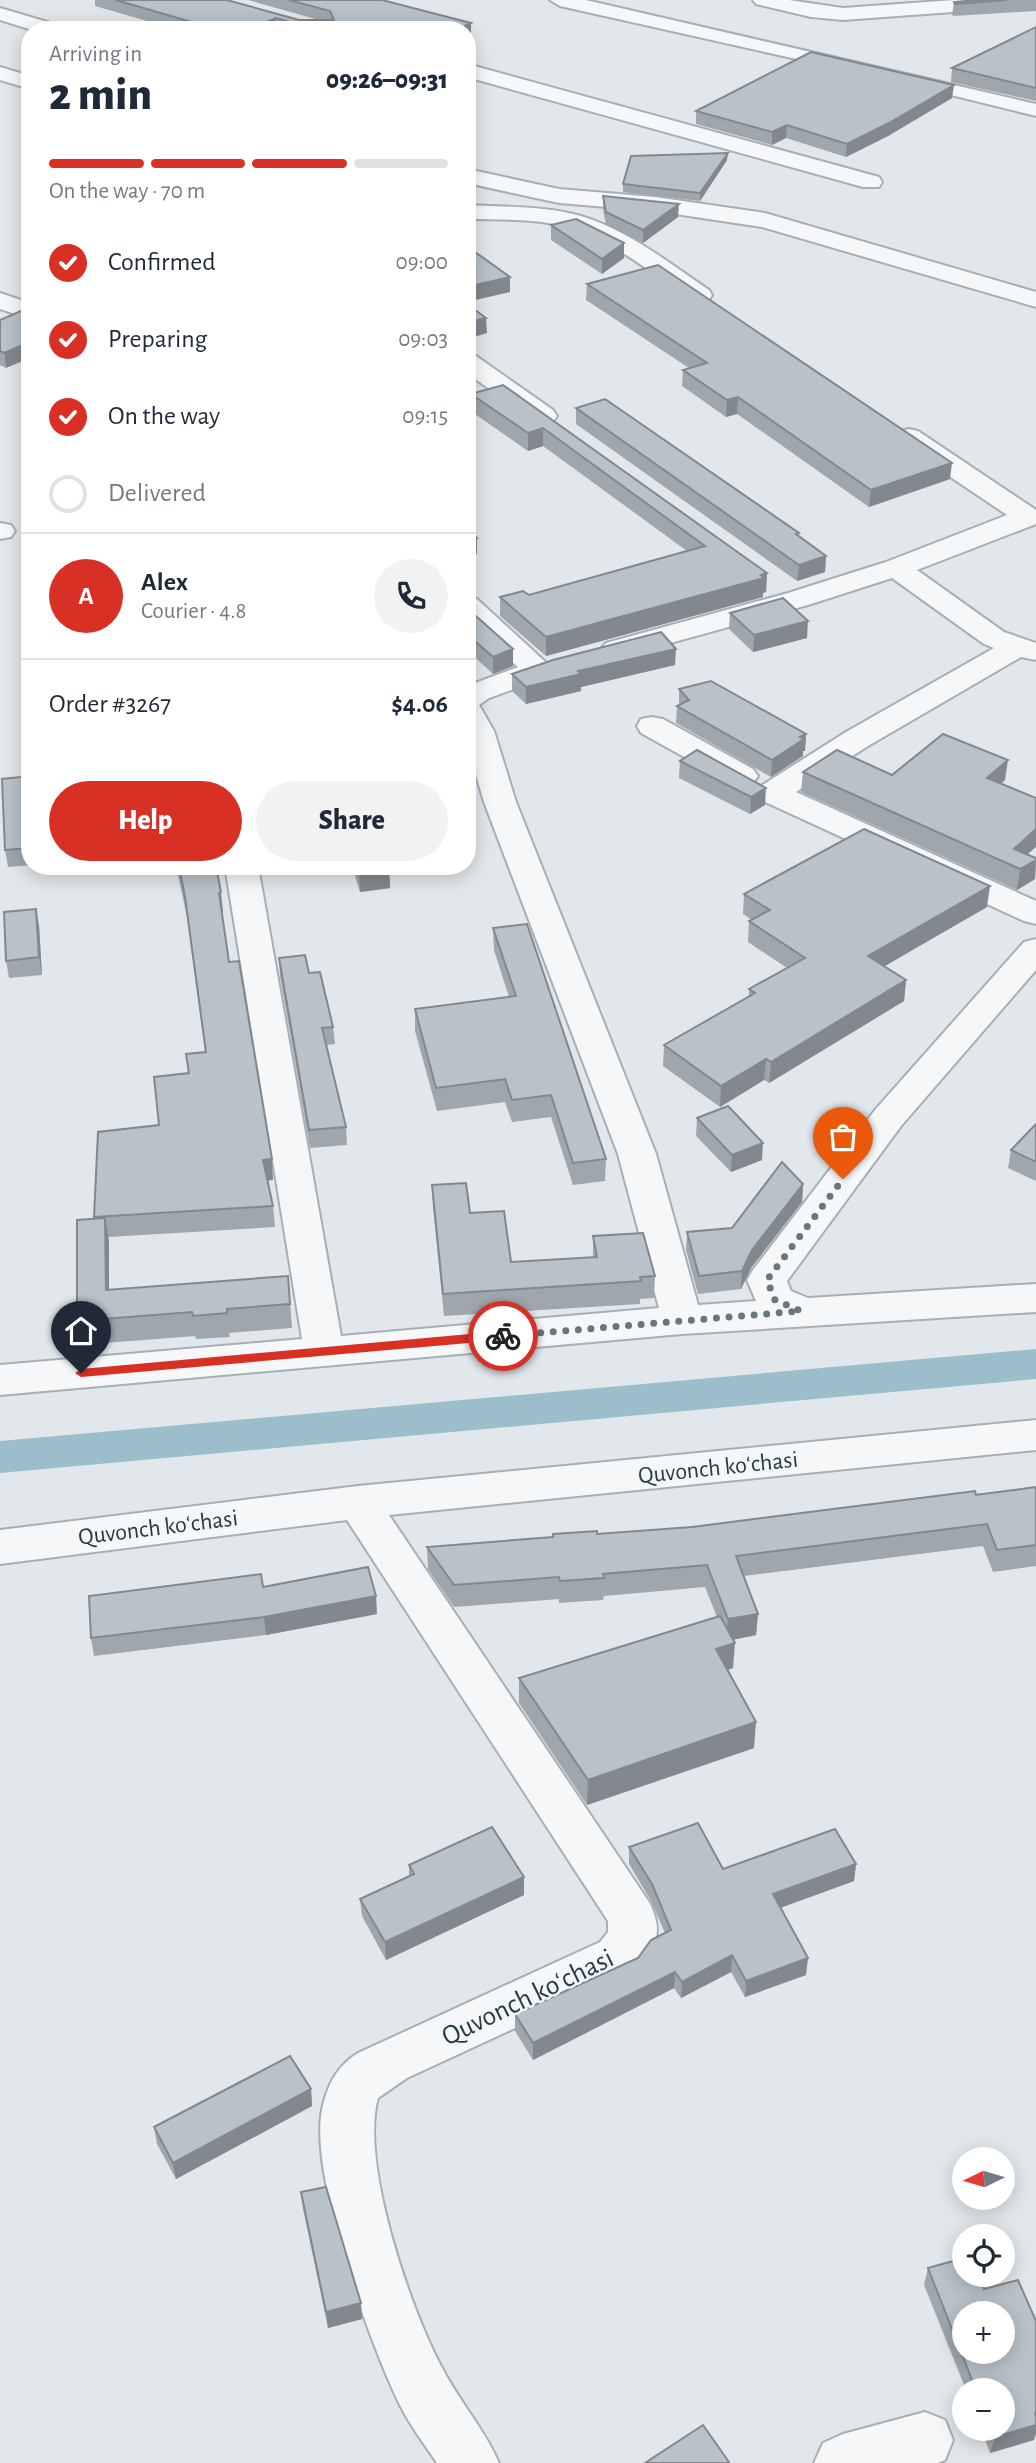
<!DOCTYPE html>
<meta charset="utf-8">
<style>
:root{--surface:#fff;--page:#f2f2f3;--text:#1f2937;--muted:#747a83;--line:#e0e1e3;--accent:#d93025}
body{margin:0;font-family:"Alegreya Sans",sans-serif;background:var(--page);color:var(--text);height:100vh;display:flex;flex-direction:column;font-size:26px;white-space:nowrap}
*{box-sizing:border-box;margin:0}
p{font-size:23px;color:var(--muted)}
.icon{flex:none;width:38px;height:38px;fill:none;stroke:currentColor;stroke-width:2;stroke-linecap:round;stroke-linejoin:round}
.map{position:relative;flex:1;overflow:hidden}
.drawer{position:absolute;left:21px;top:21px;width:455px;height:854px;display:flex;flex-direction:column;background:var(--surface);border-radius:28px;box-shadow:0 4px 18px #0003}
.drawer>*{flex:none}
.needle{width:46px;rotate:265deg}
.fabs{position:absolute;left:952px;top:2147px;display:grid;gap:14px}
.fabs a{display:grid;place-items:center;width:63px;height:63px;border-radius:50%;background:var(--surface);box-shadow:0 4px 18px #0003;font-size:35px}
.pin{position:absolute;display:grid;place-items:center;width:60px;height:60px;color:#fff;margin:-72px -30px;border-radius:50% 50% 50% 0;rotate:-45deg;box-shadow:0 0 7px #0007}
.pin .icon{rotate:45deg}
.courier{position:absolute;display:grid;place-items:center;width:70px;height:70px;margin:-35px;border:5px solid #d93025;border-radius:50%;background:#fff;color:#222;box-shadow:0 2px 9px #0007}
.summary em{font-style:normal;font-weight:800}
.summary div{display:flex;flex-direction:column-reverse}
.summary{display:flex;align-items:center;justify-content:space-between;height:119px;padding:0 28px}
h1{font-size:46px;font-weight:800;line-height:52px}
.bar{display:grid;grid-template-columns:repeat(4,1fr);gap:10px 7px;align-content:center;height:84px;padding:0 28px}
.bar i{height:9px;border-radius:5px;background:var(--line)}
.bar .current{background:var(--accent)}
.bar p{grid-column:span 4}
.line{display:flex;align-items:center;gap:18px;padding:0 28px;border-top:2px solid var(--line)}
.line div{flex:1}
.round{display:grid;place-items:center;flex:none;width:74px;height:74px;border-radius:37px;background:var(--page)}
ol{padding:0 28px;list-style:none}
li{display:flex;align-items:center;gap:21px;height:77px}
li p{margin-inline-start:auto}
li .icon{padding:7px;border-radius:50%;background:var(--accent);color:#fff;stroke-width:4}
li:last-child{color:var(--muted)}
li i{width:38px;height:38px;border:4px solid var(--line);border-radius:50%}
.cta{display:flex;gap:14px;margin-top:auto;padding:14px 28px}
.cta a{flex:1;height:80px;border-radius:42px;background:var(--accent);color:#fff;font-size:28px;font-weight:800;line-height:80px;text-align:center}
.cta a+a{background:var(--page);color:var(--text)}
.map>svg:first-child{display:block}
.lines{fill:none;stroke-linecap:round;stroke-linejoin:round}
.canal{fill:#9cbecc;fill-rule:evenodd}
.minor-casing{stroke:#a7afb6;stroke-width:4}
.minor{fill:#f5f7f9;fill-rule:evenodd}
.wall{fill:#9fa7ad}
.shaded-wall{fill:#82888d}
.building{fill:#b9c2c9;stroke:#82888d;stroke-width:2;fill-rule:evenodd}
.route{fill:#d93025}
.done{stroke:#6a767e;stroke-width:7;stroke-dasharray:0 12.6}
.labels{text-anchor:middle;stroke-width:5;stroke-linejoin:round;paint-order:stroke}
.street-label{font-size:24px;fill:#293944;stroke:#f2f6f8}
.near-street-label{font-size:28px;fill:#293944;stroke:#f2f6f8}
</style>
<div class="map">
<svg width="1036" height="2463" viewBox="0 0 1036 2463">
<rect width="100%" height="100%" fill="#e2e7eb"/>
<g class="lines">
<path class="canal" d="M1036,1349V1379L0,1473V1441Z"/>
<defs>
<g id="minor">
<path d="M550,0H586L1036,104V116L894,81L560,6Z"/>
<path d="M753,0H789L843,8L954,0H1002L1004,3L1001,7L994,9L843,20L811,17L756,4Z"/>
<path d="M0,8L61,26L64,30H32L0,20Z"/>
<path d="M467,64L879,177L882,182L879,187H863L467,77Z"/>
<path d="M0,67L30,76V89L0,80Z"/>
<path d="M467,169L559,189L655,197L765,213L1036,292V307L762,227L655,211L559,203L467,183Z"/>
<path d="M467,205C505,207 545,206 581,216C628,230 669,263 709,290L712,295L709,300L700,302L691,300C654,275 614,241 570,228C538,218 501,220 467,219Z"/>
<path d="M0,293L30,303V319L0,309Z"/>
<path d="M467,353L476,356L553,410L557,416L553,422L544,424L535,422L467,373Z"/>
<path d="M909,429L918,431L1036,510V524L917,570L1004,632L1036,643V660L1021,657L868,746L796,792L1036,901V924L1024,921L761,800L756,793L761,786L846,732L994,648L984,644L892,578L808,605L616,658L606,655L601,649L606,643L788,593L886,562L1007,515L900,443L896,437L900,431Z"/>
<path d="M0,523L11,525L15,531L11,537L0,539Z"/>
<path d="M467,596L477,599L554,670L550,676L489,698L479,705L494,731L516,802L656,1154L698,1305L756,1301L747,1280L753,1270L875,1110L1024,942L1036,939V970L901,1126L787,1281L791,1291L808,1298L1036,1284V1312L682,1334L0,1395V1365L302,1339L225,866H258L341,1336L659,1308L618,1154L484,802L467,744V686L518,667L467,621Z"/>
<path d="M652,717L663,719L753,769L758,776L753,783L742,785L731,783L641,733L637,726L641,719Z"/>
<path d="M1036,1420V1450L389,1515L649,1902C665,1934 655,1946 636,1972L407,2078L378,2098C360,2162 410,2308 441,2366C458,2400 484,2428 499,2463H437C425,2445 412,2428 402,2409C371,2348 309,2175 322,2110C327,2086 336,2067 358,2053L600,1942L608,1932V1921L347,1520L0,1564V1530L358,1486Z"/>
<path d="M925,2412L945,2420L953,2440L945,2460L938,2463H814L823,2443L843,2434Z"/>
</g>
</defs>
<use href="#minor" class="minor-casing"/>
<use href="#minor" class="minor"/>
</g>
<g class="wall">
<path d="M95,0H227L299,20H319L248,0H382L471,23V35L467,36V30H178L95,6Z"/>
<path d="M978,0H1036V11L954,16L952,15L954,2Z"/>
<path d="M1036,27V101L951,82L952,68Z"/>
<path d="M952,98L888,136L846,157L786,138L772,145L696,124V111Z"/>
<path d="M727,160L700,201L623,192V184Z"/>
<path d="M603,196L678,217L643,243L606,225L603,209Z"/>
<path d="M551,225L624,243V258L602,274L551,240Z"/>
<path d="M587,284L950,479L869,507L737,414L726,417L682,386L683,370L689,368L586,300Z"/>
<path d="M0,320L6,368L0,365Z"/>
<path d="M503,385L767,573L766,592L763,593V597L546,656L500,616V597L529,595L687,551L543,446L528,451L472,412L471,394Z"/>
<path d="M576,408L799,536L826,556L825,572L797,581L576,424Z"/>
<path d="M467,609L513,666L493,674L467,650Z"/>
<path d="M730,613L807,638L753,652L729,629Z"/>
<path d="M675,665L581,687V691L526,704L512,691V674Z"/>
<path d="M679,689L806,734L805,751H803V756L771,777L676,723L677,706L679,705Z"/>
<path d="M680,761L765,805L750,814L679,778Z"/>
<path d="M803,772L1005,780L1001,784L1027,855L1036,858L1035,879L1017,890L801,792Z"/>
<path d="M30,776V865L8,867L5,850Z"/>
<path d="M176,866H216L223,912H221L229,962L273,1180H268L273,1206L275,1227L108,1237L109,1290L288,1276L292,1328L229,1333L230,1337L196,1339L195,1336L80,1345L77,1321L94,1219L98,1132L159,1125L188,1073L186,1054L205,1052L187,917Z"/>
<path d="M352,866H389L390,888L360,892Z"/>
<path d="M744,894L987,907L884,966L906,980L904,1001L769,1083L764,1080L720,1107L663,1066L664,1045L749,997V989L787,968L748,942L749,921L752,920L743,914Z"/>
<path d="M36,909L39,926L42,975L9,978L6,961Z"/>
<path d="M493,928L606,1159L605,1181L573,1185L551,1117L512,1122L505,1102L437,1111L415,1031V1009L509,997L494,950Z"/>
<path d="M279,958L309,973L333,1027L335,1044L327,1045L346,1127L347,1145L310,1148L280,976Z"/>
<path d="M697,1118L762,1160L731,1172L696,1136Z"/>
<path d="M1036,1124V1181L1008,1168L1011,1150Z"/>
<path d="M803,1184L802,1202L751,1268L741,1289L698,1294L686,1250L687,1232L732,1228Z"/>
<path d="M432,1185L470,1213L511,1262L593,1257V1236L655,1276L654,1298L640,1299V1304L444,1316L433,1207Z"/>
<path d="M1036,1487V1566L993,1572L983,1546L744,1576L758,1614L756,1635L733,1640V1668L727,1670L754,1748L587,1805L519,1703V1678L717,1617L705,1587L604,1596L603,1600L559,1603V1599L454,1607L428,1569L427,1547L692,1527Z"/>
<path d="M263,1587L377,1614L266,1635L94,1656L91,1638Z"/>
<path d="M629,1847L723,1869L856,1864L854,1881L781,1907L806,1975L745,1997L731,1972L681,1998L674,1988L533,2060L515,2031V2014L638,1958L665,1933L651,1901L629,1864Z"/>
<path d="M409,1865L524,1895L386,1960L362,1916L360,1899L409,1876Z"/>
<path d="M311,2089L312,2106L176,2179L157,2144L154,2127Z"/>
<path d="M301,2192L362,2319L328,2328L303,2209Z"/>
<path d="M928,2268L984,2289L1034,2440L990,2453L981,2429H1003V2390H966L924,2285Z"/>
</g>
<g class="shaded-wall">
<path d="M276,18V30H248Z"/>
<path d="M471,23V35L467,36V30H456Z"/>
<path d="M954,85L952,98L888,136L846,157L847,144Z"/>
<path d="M787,125L786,138L772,145V132Z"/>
<path d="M728,153L727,160L700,201V193Z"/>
<path d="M679,204L678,217L643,243V230Z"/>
<path d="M624,243V258L602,274V259Z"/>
<path d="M510,277V292L467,302V287Z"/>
<path d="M486,318L487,333L467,339V323Z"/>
<path d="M30,342V358L6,368L4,353Z"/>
<path d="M738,397L737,414L726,417L727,400Z"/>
<path d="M543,428V446L528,451V433Z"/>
<path d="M952,463L950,479L869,507L871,490Z"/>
<path d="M477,538V554L467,557V541Z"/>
<path d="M826,556L825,572L797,581L799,565Z"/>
<path d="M767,573L766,592L763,593V597L546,656V637Z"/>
<path d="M808,621L807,638L753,652L754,635Z"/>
<path d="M513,649V666L493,674V657Z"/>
<path d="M676,649L675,665L581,687V691L526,704V687L578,671Z"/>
<path d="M806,734L805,751H803V756L771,777L772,760L800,737Z"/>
<path d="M1008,760L1005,780L984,798L987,778Z"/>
<path d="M766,788L765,805L750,814L751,797Z"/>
<path d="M1036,829V847L1014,866V849Z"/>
<path d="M1036,860L1035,879L1017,890L1020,869Z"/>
<path d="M389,868L390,888L360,892L359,872Z"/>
<path d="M990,886L987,907L866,977L868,956Z"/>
<path d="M221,892L223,912L220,913L219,893Z"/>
<path d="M36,909L39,926L42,975L39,957Z"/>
<path d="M906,980L904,1001L769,1083L771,1062Z"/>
<path d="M766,1059L764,1080L720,1107L721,1086Z"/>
<path d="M763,1143L762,1160L731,1172L732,1155Z"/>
<path d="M272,1159L273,1180L265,1181L263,1160Z"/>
<path d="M803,1184L802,1202L751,1268L741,1289L742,1271L752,1250Z"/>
<path d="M105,1218L109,1241V1314L106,1290Z"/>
<path d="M376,1596L377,1614L266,1635L264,1617Z"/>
<path d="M758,1614L756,1635L726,1641L728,1619Z"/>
<path d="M735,1643L733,1668L714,1675L716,1649Z"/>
<path d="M756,1722L754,1748L587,1805L588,1780Z"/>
<path d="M856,1864L854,1881L772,1911L773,1894Z"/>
<path d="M524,1877V1895L386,1960L385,1942Z"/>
<path d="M732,1955L731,1972L681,1998L682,1982Z"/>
<path d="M808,1958L806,1975L745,1997L746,1981Z"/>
<path d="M675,1972L674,1988L533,2060V2043Z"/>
<path d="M311,2089L312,2106L176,2179L173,2163Z"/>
<path d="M361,2303L362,2319L328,2328L326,2312Z"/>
<path d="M1035,2413H1036V2434L1034,2440L990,2453L995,2437Z"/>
</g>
<g class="building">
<path d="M116,0H227L299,20H334L330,11L289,0H382L471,23L456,30H317L276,18L248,30H219Z"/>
<path d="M978,0H1007L955,4L954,2Z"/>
<path d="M1036,27V88L952,68Z"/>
<path d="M811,52L954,85L889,123L847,144L787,125L772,132L696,111Z"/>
<path d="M728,153L700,193L623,184L631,156Z"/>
<path d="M603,196L679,204L643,230L606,212Z"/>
<path d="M576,219L624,243L602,259L551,225Z"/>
<path d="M475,252L510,277L467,287V254Z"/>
<path d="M658,265L952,463L871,490L738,397L727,400L683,370L707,363L587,284Z"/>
<path d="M467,304L486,318L467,323Z"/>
<path d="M30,307V342L4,353L0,351V320Z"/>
<path d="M503,385L767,573L761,575L764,578L546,637L500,597L523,591L529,595L705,546L543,428L528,433L471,394Z"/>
<path d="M605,399L799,533L796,534L826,556L799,565L576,408Z"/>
<path d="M467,530L477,538L467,541Z"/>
<path d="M783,598L808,621L754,635L730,613Z"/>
<path d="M467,609H468L513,649L493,657L467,634Z"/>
<path d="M661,632L676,649L578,671L581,674L526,687L512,674L553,660Z"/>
<path d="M711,681L806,734L800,737L804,739L772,760L677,706L689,700L679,689Z"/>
<path d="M943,734L1008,760L987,778L1036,798V829L1014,849L1036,858V860L1020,869L803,772L837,750L892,775Z"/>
<path d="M697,750L766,788L751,797L680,761Z"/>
<path d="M30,776V848L5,850L2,779Z"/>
<path d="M864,829L990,886L868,956L906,980L771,1062L766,1059L721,1086L664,1045L755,993L749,989L805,958L749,921L770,910L744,894Z"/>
<path d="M179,866H216L221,892L219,893L229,962L239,961L272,1159L263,1160L273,1206L94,1217L98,1132L159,1125L154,1077L189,1073L186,1054L206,1052L185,897Z"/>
<path d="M357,866H389V868L359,872Z"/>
<path d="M36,909L39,957L6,961L4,912Z"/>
<path d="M527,924L606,1159L573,1163L551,1095L512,1100L505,1079L436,1088L415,1009L516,996L493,928Z"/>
<path d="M305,955L309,973L320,972L333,1027L322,1028L346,1127L309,1130L279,958Z"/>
<path d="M728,1106L763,1143L732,1155L697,1118Z"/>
<path d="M1036,1124V1162L1011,1150Z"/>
<path d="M782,1162L803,1184L752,1250L742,1271L699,1276L687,1232L732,1228Z"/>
<path d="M466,1183L470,1213L504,1211L511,1262L597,1257L593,1236L643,1233L655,1276L640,1277L641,1281L443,1294L432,1185Z"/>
<path d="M105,1218L106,1290L288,1276L290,1304L227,1309V1313L193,1316L192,1312L77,1321V1220Z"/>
<path d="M1036,1487V1545L997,1550L987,1524L736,1556L758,1614L728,1619L707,1565L603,1574L604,1578L560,1581L559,1577L454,1585L427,1547L553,1537V1534L597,1531V1534L692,1527L975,1491L976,1495Z"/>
<path d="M368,1567L376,1596L264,1617L91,1638L89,1596L261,1574L263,1587Z"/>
<path d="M720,1616L735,1643L716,1649L756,1722L588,1780L519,1678Z"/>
<path d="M698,1823L723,1869L835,1829L856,1864L773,1894L808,1958L746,1981L732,1955L682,1982L675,1972L533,2043L515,2014L638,1958L651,1940L671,1930L652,1884L629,1847Z"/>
<path d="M492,1827L524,1877L385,1942L360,1899L414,1874L409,1865Z"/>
<path d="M290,2056L311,2089L173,2163L154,2127Z"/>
<path d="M326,2187L361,2303L326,2312L301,2192Z"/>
<path d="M964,2258V2275H978L984,2289L1018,2280L1036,2321V2413H1035L1036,2417V2425L995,2437L991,2429H1003V2390H976L928,2268ZM964,2314H1003V2352H964Z"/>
<path d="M703,2425L729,2462L727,2463H645Z"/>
</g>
<path class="route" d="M503,1331L509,1336L503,1340L81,1377L75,1373L81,1369Z"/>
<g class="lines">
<path class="done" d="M503,1336L801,1311L775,1300L767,1280L843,1179"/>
</g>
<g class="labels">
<g class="street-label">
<text transform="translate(718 1467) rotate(-6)" y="8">Quvonch koʻchasi</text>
<text transform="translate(158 1527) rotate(-7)" y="8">Quvonch koʻchasi</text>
</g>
<g class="near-street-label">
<text transform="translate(527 1996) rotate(-26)" y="10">Quvonch koʻchasi</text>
</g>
</g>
</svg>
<div class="fabs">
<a><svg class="needle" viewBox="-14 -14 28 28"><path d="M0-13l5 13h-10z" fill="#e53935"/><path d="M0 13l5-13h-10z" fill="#747a83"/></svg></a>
<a><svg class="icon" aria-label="locate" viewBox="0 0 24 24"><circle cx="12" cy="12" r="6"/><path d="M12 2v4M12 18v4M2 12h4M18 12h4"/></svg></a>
<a>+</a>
<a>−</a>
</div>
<div class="pin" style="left:843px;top:1179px;background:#ea580c"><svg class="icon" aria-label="bag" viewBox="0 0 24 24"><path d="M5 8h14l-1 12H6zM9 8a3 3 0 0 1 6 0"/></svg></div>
<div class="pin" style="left:81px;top:1373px;background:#1f2937"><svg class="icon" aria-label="home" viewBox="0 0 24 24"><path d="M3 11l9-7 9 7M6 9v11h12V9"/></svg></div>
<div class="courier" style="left:503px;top:1336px"><svg class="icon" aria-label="bike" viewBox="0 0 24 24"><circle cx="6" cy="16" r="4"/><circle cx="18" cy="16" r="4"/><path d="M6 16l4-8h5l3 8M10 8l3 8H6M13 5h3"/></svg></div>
<section class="drawer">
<div class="summary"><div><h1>2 min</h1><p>Arriving in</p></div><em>09:26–09:31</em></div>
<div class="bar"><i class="current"></i><i class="current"></i><i class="current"></i><i></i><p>On the way · 70 m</p></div>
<ol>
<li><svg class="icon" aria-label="check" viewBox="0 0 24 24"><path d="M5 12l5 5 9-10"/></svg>Confirmed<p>09:00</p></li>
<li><svg class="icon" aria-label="check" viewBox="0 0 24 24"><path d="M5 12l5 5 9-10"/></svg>Preparing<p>09:03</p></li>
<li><svg class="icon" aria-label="check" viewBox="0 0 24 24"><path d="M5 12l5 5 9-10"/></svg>On the way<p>09:15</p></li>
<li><i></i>Delivered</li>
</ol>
<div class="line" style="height:126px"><b class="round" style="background:var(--accent);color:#fff">A</b><div><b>Alex</b><p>Courier · 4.8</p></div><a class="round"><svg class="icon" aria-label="phone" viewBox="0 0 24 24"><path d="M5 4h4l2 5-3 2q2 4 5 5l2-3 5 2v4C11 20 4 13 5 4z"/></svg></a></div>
<div class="line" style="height:91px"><div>Order #3267</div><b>$4.06</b></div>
<div class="cta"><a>Help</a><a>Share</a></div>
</section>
</div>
